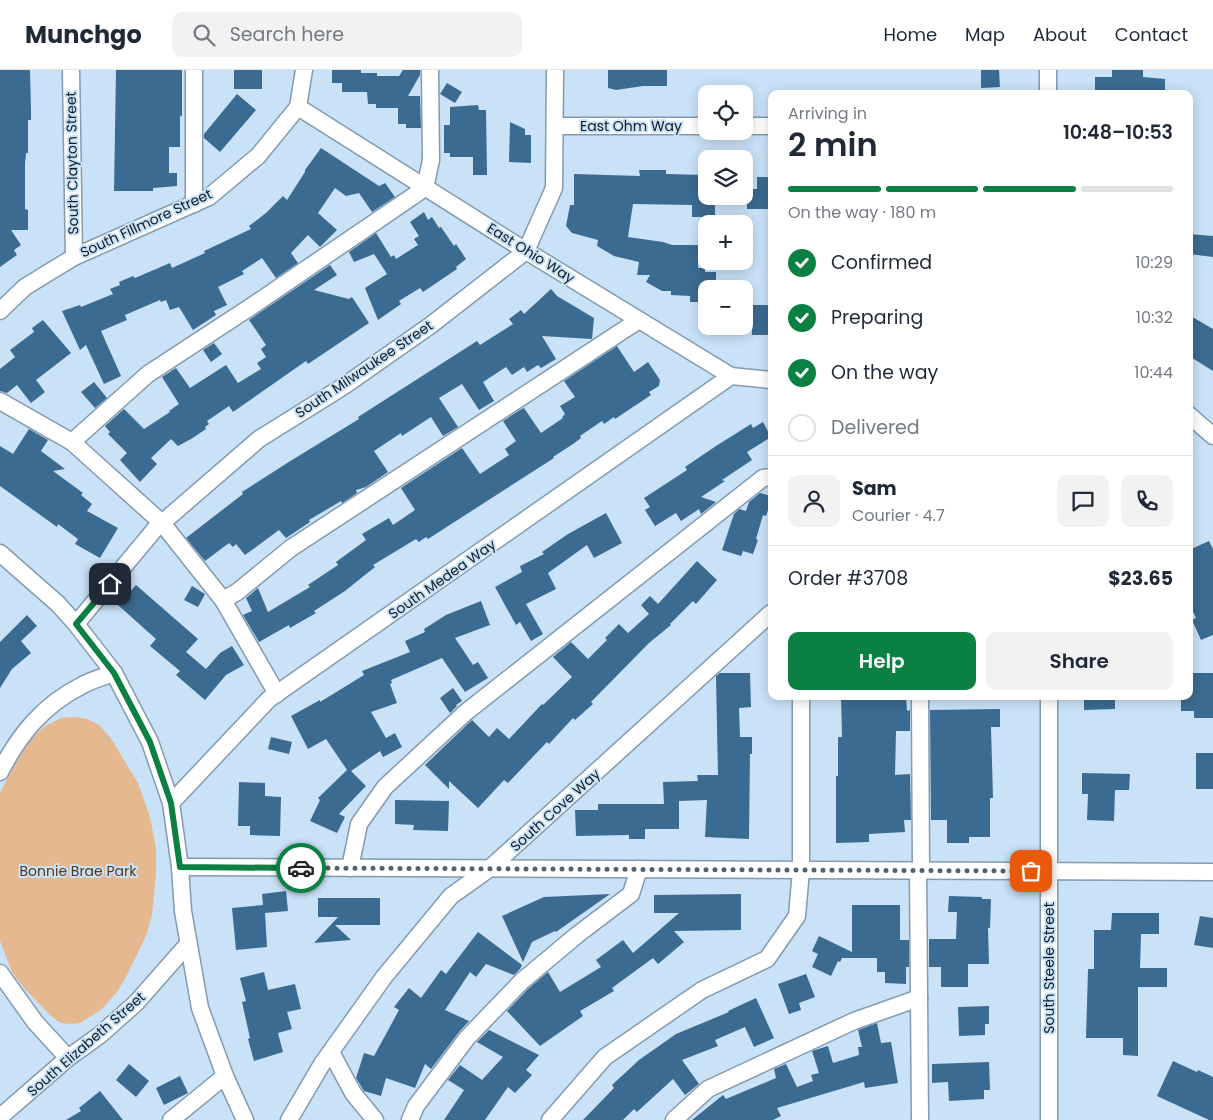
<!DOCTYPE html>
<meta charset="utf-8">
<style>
:root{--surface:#fff;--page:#f2f2f3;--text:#1f2937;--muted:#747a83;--line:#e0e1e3;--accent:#0b8043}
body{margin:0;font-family:Poppins,sans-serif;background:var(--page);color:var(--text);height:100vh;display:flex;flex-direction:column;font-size:19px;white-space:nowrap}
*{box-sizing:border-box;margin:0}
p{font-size:16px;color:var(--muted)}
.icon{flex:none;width:28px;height:28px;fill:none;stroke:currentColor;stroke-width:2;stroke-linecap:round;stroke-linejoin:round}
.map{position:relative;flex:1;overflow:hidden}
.side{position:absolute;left:768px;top:20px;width:425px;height:610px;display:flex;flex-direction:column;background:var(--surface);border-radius:10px;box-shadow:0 2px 12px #0003}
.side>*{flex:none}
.fabs{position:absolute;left:698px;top:15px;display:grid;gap:10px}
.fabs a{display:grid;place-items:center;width:55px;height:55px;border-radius:10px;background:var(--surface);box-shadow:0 2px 12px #0003;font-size:25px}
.pin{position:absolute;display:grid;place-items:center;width:42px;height:42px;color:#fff;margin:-21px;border-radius:10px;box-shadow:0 2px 8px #0006}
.courier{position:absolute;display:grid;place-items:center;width:50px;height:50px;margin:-25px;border:4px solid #0b8043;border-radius:50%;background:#fff;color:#222;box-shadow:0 1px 6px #0007}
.summary em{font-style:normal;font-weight:600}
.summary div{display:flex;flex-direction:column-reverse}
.summary{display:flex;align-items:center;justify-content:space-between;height:85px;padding:0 20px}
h1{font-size:32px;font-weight:600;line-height:38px}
.bar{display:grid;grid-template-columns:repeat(4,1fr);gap:8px 5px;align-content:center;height:60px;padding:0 20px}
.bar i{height:6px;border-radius:4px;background:var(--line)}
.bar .active{background:var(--accent)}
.bar p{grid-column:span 4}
.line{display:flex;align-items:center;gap:12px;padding:0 20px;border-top:1px solid var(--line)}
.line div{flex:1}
.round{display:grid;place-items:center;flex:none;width:52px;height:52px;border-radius:10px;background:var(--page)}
ol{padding:0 20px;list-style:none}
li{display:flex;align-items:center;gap:15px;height:55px}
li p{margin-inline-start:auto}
li .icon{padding:5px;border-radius:50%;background:var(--accent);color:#fff;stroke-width:4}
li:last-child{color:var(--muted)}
li i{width:28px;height:28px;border:2px solid var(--line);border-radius:50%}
.action{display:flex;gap:10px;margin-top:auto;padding:10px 20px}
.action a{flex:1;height:58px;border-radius:10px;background:var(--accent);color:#fff;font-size:20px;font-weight:600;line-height:58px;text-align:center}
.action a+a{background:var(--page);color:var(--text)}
header{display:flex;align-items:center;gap:30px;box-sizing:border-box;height:70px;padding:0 25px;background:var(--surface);border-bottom:1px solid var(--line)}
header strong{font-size:24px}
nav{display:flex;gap:28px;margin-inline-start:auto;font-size:18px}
.search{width:350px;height:45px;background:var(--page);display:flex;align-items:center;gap:12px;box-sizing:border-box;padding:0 18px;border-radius:10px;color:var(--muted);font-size:19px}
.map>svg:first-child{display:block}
.green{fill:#e5b890}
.building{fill:#3b6b91}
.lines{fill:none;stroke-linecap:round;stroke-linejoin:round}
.minor-casing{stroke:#839aaf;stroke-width:19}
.minor{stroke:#fff;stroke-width:16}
.done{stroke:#53616e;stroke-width:5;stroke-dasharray:0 9}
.route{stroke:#0b8043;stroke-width:6}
.labels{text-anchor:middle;stroke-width:4;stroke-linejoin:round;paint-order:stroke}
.street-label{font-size:14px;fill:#131c24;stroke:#c9e2f8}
.park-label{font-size:14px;fill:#573616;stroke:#c9e2f8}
</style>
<header>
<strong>Munchgo</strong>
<div class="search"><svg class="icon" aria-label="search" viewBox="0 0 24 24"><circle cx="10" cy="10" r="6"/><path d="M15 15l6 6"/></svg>Search here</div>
<nav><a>Home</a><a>Map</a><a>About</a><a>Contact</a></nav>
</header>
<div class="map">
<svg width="1213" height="1050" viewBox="0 0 1213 1050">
<rect width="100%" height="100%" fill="#c9e2f8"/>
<path class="green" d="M75,647L87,649L99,655L110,667L138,713L150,747L156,779V803L152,846L146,866L125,909L117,922L101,940L80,953L70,954L61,953L52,947L25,919L12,902L0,871V723L12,699L31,669L45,656L61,648Z"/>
<g class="building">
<path d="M0,0H30L31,41V50H28V83H26L25,94V139L28,140V160H11L21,175L14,180L17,185L0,197Z"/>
<path d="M116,0H182V47L180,45V77H169V103H177V116L153,118V121H114Z"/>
<rect x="234" y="0" width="28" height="19"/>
<path d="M332,0H361V3H377V6H399L403,0H420V5L408,26H420L421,58H406V54H398V38H376V34H368L367,22H342V13H332Z"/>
<path d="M608,0H667V16H643L616,20L608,18Z"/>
<path d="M981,0H999L1000,17L981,18Z"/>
<path d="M1112,0H1143V7L1165,9V24H1095V7H1112Z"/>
<path d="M447,13L462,22L455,33L440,24Z"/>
<path d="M237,24L256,40L220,82L204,68V64Z"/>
<path d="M478,35L479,40H486L487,105H473V87H450V83H444V55H450V37Z"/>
<path d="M510,52L525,59V65H531V93L509,92Z"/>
<path d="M321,78L379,116L385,113L395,127L372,142L359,123L346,126L335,118L318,143L337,160L320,177L308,165L291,183L298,193L276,208L262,188L242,201L244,204L218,217L227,235L214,241L216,245L193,260L179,237L170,240L166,230L161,232L160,230L125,245L127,250L101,261L121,306L104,314L86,275L80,280L62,241L80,235L81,237L113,224L110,219L120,215L119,212L133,206L135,208L170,193L172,198L205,183L204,181L251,159L249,156L266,143L283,126L287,130L305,102V100Z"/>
<path d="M639,100H666V104L706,105V126H715V147H692V135L633,134L628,167L663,172L672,175H698V198H705V202H716V219H706V232H690V226L671,225V221H662L646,212L650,205H637L639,192L614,186L597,176L598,170L572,163L566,156L570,135H574V104L640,106Z"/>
<path d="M757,107H771V128H768V139H747V119H757Z"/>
<path d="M424,142L428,150L432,147L439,158L441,157L454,176L456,174L466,189L456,197L457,199L423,222L420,218L399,231L401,234L378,250L365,218L387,204L374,184L354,192L349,182L376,163L391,187L394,185L396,189L418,175L414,169L419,166L410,152Z"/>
<path d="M1189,164L1213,166V187L1189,184Z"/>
<path d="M330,195L337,205L314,220L349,229L352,227L369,253L308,294L306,291L233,342L229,336L207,351L209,354L205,357L206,359L191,369L178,376L171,369L151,388L157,394L140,412L120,390L127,383L108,364L110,362L105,356L124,339L144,359L170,342L169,341L179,334L162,307L176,298L190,318L226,295L238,313L261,299L257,293L266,287L261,279L266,275L249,250Z"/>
<path d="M551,219L557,226L594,248L592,269L542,266L556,289L541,298L538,295L527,302L524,297L512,305L506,297L483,312L494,331L479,340L462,314L439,328L458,357L443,366L431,347L402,366L401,363L374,381L388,402L366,417L356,420L357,423L342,433L341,431L309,450L310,452L286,468L279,460L245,485L236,474L233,477L229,473L205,491L186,468L243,424L242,422L292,390L341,360L359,349L358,347L477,271L480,275L513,254L509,249L521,240L524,244Z"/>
<rect x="752" y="235" width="19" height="30"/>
<path d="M1189,245L1213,259V301L1189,286Z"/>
<path d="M43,250L71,283L36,310L45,322L31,333L17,315L7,323L0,321V299L15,287L10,280L34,262L32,258Z"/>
<path d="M214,273L222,284L211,292L203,280Z"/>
<path d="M617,276L634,302L648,292L660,310L659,316L649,322L651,325L615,349L614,347L604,354L602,351L580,366L581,368L573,374L553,387L554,388L428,469L426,467L419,472L416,469L373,495L375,497L345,521L314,541L316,543L290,558L289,555L259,572L243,545L252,541L246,528L258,518L268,542L310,517L308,515L338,495L336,492L366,470L362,464L389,448L393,455L415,440L401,418L462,378L480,404L509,385L505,379L516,371L503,351L520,340L524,338L541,363L563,348L562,347L565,344L560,336L575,327L564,311Z"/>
<path d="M94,312L107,328L95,338L81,322Z"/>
<path d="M763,352L771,367L747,382L752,390L722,410L725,411L701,427L716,432L701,444L699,439L681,451L676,443L655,456L645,440L650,437L644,428L687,400L685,397L716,376L751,354L753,358Z"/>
<path d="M29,359L48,370L41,381L65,399L53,401L83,423L81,425L92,434L87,441L118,458L100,488L75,474L78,469L58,454L57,457L0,416V376L13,384Z"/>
<path d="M760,423L771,426V431L766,446L763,445L756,469L758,470L753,484L743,481L741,486L722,480L734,444L739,439L746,441L749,432Z"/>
<path d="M606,443L622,473L594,488L587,475L548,503L556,519L526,534L543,564L531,571L520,552L516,555L495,517L522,502L520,496L544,484L542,482L568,464Z"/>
<path d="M1209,471L1213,479V565L1201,570L1192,550L1196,548L1189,533V480Z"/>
<path d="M697,491L717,510L696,534L693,531L670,554L671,555L649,573L591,632L593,634L575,650L573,648L549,674L547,672L508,713L504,710L478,738L449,711V719L425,695L472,650L489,667L497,658L509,669L542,634L543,635L572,607L553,587L571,572L588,589L607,570L605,568L619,554L628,563L649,544L641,535L650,526L658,534Z"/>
<path d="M136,515L198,569L186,582L206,599L220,583L232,576L244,595L226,605L205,630L176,605L180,601L150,576L156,569L118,535Z"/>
<path d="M192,516L205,524L198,537L184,530Z"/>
<path d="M481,531L490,555L455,568L473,595L478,592L488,608L465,622L442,588L391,610L392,613L390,614L397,633L371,642L386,668L395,663L402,677L383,687L380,681L351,701L366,716L339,744L345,747L337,763L310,751L320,730L318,728L347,700L326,669L308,679L291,646L320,630V632L364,605L362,601L410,582L405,571L425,562L424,559L446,545Z"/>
<path d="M27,545L37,556L21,571L31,583L12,599L0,618V572Z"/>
<path d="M720,603H750L751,637L739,638L740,667H752V684H750L749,769L705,767L707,730L679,731V759H645V769H629V765L576,766L575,740H598V734H664L663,712L698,711L697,705H718L716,606Z"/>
<path d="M1189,603H1213V648H1194V641H1181V626H1189Z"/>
<path d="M453,618L462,631L456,635L457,636L450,643L440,628Z"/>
<path d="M841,626H906L907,641L910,640V661H896L895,705L910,704L911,750H904L905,762L869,764V772L836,773V706H838V667H842Z"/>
<path d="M1084,626H1115V639L1084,640Z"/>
<path d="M1000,639V657H991L993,728H990V767H969V773H947V750H931L930,640Z"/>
<path d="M271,667L292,672L289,684L268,679Z"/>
<rect x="1196" y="683" width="17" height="36"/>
<path d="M1082,703L1130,704L1129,720H1115L1114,751L1087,750L1088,724H1082Z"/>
<path d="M239,712L265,713V726L281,727L280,766L250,765V756H238Z"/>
<path d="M395,730L449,731L448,761L413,760L414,755L395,754Z"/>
<path d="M286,821L288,841L265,843L267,877L236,880L232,838L263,835L262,824Z"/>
<path d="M610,824L556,862L555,861L532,872L523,892L502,846L544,827Z"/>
<path d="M741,824V860L674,861L684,872L658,894L653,888L612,918L614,921L580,941L583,946L540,976L507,941L529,918L548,902L560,922L601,897L596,890L623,870L633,883L679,843H654V825Z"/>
<path d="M949,826L982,827V829H991L990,858H988L989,894H968V917H941V897H929V869H956L957,842H948Z"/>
<path d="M318,828H380V855H335L351,870L314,873L338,847H318Z"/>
<path d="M852,835H900V870H909V897H906V914L885,913V902H877V888H842L840,892L838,891L831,906L812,897L818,884L812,881L819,866L852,882Z"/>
<path d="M1112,843H1159V864H1141L1140,898H1167V917H1138V986L1123,985V968H1086L1088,899H1094V860H1111Z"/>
<path d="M1200,846L1213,848V878L1194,875Z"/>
<path d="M478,862L522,895L520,899L514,905L486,894L476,907L470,902L445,940L469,951L459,962L431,999L425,994L415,1018L386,1008L381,1026L364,1021L356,1008L364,983L374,986L399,940L394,937L409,918L421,928L441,900L446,904Z"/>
<path d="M264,902L268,920L295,914L301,939L287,942L292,959L278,963L283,982L254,991L248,969L250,968L242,932L246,931L240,908Z"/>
<path d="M806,904L815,927L799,933L801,940L789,944L778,914Z"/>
<path d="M756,928L774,968L754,977L745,957L715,970L718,976L682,990L699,1014L685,1025L673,1009L637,1042L634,1039L623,1050H583L614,1018L612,1015L639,990L676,964L729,942L728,941Z"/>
<path d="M989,936V954H985V965L959,966L958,937Z"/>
<path d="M877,953L881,973L891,972L898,1013L865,1018L864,1012L777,1038L781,1046L773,1050H692L723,1025L726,1029L776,1008L774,999L786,994L797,1017L813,1011L811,1005L819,1003L812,981L828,976L833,993L859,985L858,977H862L858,960Z"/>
<path d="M489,960L539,985L526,1000L532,1005L515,1023L508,1017L485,1050H444L464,1020L448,1010L460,995L482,1010L503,987L477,972Z"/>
<path d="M1173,991L1197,1002L1198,1000L1213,1007V1050H1209L1157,1026Z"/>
<path d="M989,992L990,1020H984V1029L949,1031L948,1012L932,1013V994Z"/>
<path d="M129,994L149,1011L136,1027L116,1010Z"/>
<path d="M180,1006L188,1023L164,1035L156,1018Z"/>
<path d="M100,1021L123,1050H66L81,1041L79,1038Z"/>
</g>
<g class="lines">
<defs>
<g id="minor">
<path d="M71,0L74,187"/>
<path d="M1048,0V24"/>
<path d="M298,37L526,181L731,306L771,310"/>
<path d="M556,56H706"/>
<path d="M744,56H771"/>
<path d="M194,134V0"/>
<path d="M0,241L25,217L74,187L209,127L258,86L298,37L304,0"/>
<path d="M0,331L72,372L162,453L223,530L277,624"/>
<path d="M1189,345L1213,366"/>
<path d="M72,372L148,304L252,236L425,118L431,90L430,0"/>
<path d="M0,483L58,534L76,554L114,603L150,672L171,733L180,797L183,841L200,938L225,1006L245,1050"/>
<path d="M223,530L237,522L291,478L639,250"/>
<path d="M76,554L155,459L259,369L344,316L431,255L526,181L554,118L555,0"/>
<path d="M920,626L921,801"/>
<path d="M1049,626V1050"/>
<path d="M0,702C19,665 43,635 81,616C91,610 103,607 114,603"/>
<path d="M171,733L269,629L731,306"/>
<path d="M180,797L1213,802"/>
<path d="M350,798L359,754L385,717L465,643L763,408L771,407"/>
<path d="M918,801L920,1050"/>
<path d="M0,903L35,952L68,988"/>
<path d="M331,982L353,1023L375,1050"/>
<path d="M0,1047L68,988L100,965L136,933L188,874"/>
<path d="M171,1050L225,1006"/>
<path d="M289,1050L322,994L384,907L451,826L489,799L771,543"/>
<path d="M410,1050L416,1036L467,968L522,911L577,865L631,824L639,799"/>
<path d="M550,1050L605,987L702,920L767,889L797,846L801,800V626"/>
<path d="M674,1050L708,1019L854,951L919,928"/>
</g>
</defs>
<use href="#minor" class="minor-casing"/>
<use href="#minor" class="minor"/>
</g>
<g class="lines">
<path class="done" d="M301,798L1031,801"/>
<path class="route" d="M110,514L76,554L114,603L150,672L171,733L180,797L301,798"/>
</g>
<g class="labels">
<g class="street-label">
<text x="631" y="61">East Ohm Way</text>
<text transform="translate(72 93) rotate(-91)" y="5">South Clayton Street</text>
<text transform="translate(146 153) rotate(-25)" y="5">South Fillmore Street</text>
<text transform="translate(531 183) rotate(32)" y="5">East Ohio Way</text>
<text transform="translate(364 299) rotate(-34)" y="5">South Milwaukee Street</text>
<text transform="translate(442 509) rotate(-35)" y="5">South Medea Way</text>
<text transform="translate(555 740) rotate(-42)" y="5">South Cove Way</text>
<text transform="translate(1049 898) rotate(-90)" y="5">South Steele Street</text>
<text transform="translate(86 974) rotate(-41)" y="5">South Elizabeth Street</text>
</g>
<g class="park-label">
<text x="78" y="806">Bonnie Brae Park</text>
</g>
</g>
</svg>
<div class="fabs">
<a><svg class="icon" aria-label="locate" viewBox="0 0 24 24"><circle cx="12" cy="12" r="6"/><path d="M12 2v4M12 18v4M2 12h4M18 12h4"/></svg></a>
<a><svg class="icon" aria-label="layers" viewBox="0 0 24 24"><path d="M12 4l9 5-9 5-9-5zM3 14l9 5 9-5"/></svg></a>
<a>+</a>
<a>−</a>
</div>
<div class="pin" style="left:1031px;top:801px;background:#ea580c"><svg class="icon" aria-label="bag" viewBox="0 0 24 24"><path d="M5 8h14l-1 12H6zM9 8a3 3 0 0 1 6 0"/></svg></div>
<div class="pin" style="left:110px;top:514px;background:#1f2937"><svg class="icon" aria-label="home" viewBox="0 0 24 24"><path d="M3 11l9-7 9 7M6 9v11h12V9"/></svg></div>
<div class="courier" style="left:301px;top:798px"><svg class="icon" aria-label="car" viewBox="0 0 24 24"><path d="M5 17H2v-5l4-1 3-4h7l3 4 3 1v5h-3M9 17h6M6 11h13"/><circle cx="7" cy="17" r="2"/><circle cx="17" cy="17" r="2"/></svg></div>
<section class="side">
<div class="summary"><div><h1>2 min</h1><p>Arriving in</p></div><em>10:48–10:53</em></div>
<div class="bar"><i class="active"></i><i class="active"></i><i class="active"></i><i></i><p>On the way · 180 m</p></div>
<ol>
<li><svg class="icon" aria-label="check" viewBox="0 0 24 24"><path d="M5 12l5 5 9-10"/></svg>Confirmed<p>10:29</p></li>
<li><svg class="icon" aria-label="check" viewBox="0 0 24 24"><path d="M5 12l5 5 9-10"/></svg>Preparing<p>10:32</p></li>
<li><svg class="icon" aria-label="check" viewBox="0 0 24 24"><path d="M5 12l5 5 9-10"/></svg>On the way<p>10:44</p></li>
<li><i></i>Delivered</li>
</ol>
<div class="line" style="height:90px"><a class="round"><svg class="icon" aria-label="person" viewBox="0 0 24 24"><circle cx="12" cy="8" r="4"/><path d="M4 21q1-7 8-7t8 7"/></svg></a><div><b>Sam</b><p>Courier · 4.7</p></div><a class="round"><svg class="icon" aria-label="chat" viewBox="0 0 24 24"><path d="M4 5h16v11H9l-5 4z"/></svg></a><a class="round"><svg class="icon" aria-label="phone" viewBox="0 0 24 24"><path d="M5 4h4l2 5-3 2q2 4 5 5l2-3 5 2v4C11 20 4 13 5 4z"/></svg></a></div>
<div class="line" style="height:65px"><div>Order #3708</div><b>$23.65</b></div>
<div class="action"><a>Help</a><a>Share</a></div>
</section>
</div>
